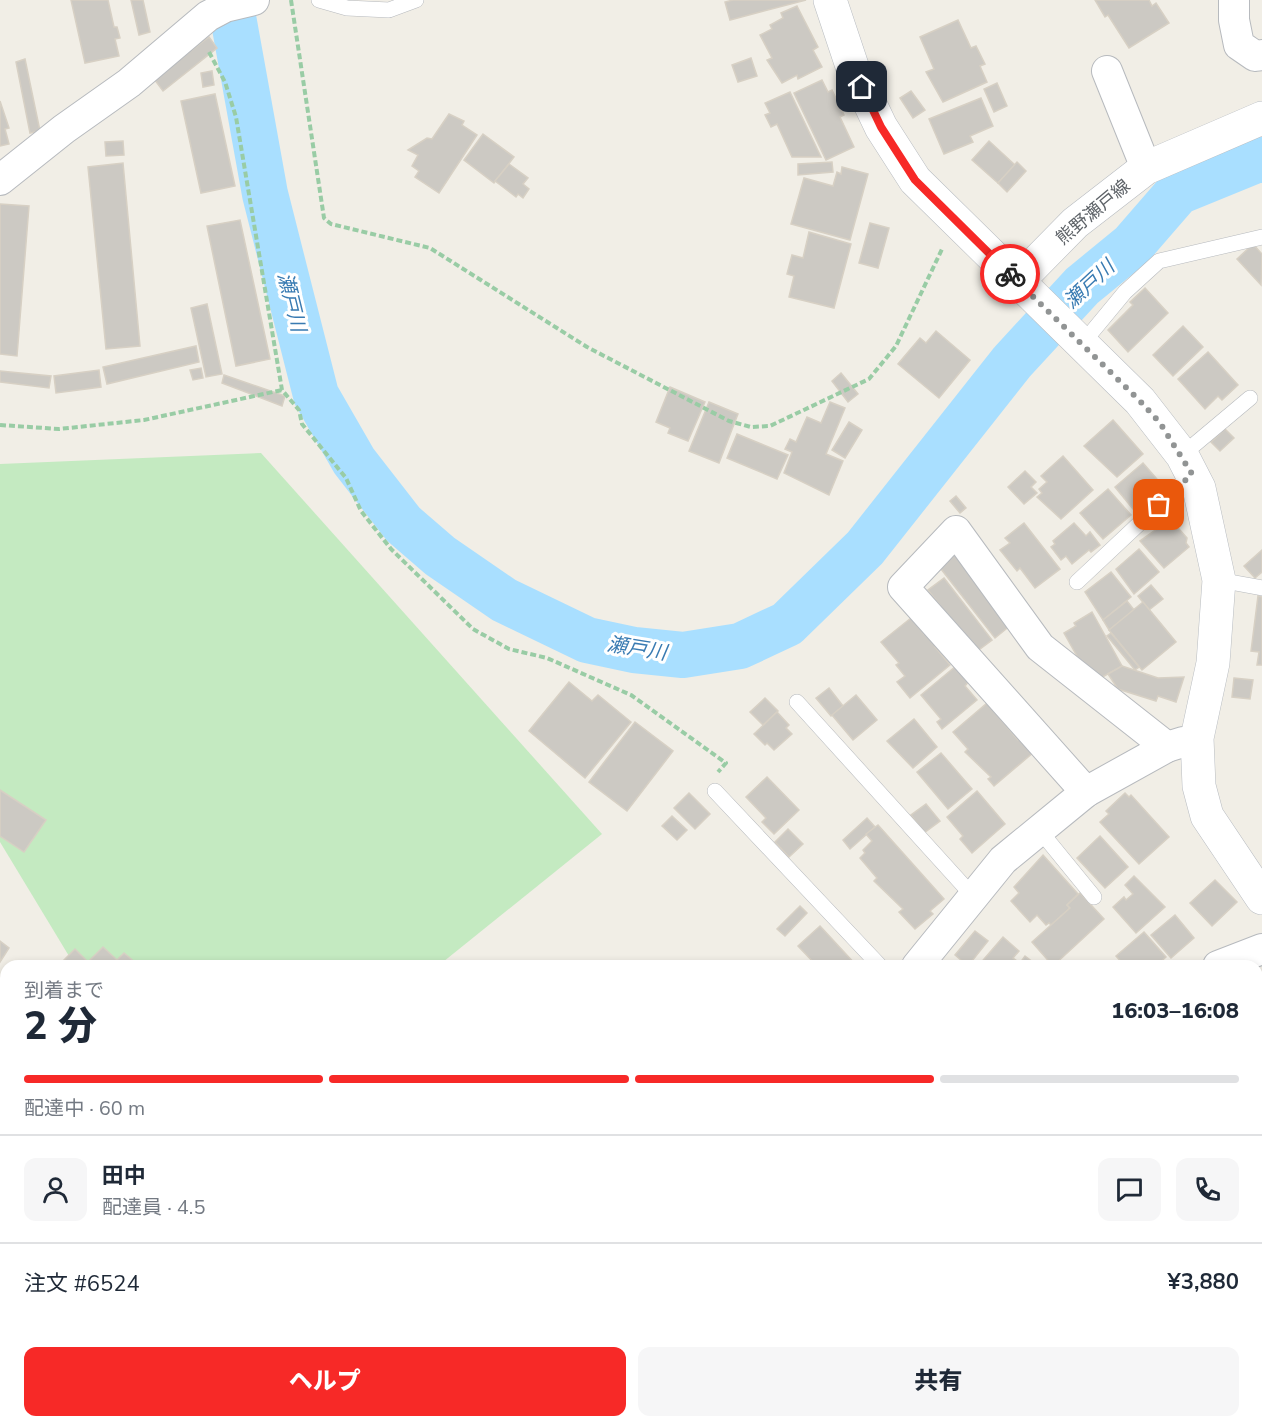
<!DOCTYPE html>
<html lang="ja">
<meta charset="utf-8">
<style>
:root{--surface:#fff;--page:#f6f6f7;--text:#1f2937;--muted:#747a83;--line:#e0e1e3;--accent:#f72927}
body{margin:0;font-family:"Nunito Sans","Noto Sans JP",sans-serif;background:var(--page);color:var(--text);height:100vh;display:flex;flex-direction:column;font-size:22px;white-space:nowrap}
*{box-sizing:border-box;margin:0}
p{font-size:20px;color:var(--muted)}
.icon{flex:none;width:33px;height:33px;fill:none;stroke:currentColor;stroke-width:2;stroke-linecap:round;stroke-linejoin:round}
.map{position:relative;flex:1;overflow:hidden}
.drawer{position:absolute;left:0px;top:960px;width:1263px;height:468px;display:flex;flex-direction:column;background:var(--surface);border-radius:18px 18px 0 0;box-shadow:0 3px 9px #0003}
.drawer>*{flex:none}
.pin{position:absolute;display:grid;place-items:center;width:51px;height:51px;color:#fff;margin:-26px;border-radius:12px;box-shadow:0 3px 9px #0006}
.courier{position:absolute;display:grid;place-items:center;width:60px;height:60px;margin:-30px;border:4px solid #f72927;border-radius:50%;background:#fff;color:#222;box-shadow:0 2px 8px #0007}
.summary em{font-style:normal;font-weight:800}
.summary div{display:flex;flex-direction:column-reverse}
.summary{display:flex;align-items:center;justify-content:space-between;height:102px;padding:0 24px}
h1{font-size:39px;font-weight:800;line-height:45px}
.bar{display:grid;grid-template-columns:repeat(4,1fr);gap:9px 6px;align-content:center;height:72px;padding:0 24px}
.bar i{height:8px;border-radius:4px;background:var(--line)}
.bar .on{background:var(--accent)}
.bar p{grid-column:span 4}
.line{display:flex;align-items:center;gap:15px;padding:0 24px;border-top:2px solid var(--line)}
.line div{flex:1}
.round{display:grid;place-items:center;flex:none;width:63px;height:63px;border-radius:12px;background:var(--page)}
.cta{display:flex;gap:12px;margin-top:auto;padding:12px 24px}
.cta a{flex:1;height:69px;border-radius:12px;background:var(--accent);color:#fff;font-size:24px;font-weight:800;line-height:69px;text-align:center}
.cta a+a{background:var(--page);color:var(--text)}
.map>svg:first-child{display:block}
.green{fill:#c4eac1}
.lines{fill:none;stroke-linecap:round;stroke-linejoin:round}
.river{stroke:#a9dfff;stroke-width:46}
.building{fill:#ccc9c3;stroke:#d7d0c4;stroke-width:1.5}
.lane-casing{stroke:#b7babe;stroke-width:16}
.street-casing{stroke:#b7babe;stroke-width:32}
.secondary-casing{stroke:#b8bcc1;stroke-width:34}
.path{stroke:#99cca5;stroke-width:4;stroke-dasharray:6 3;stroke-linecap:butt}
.lane{stroke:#fff;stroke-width:15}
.street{stroke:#fff;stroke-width:30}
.secondary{stroke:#fff;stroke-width:33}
.done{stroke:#919494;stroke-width:6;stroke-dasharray:0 10.8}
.route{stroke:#f72927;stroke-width:8}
.labels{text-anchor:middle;stroke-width:6;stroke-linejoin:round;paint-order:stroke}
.street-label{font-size:18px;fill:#5e6368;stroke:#fff}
.water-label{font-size:20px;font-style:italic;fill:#397bb2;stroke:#fff}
</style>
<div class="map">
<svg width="1262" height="1428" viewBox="0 0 1262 1428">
<rect width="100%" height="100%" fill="#f1eee6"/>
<g class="green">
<path d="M261,453L602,834L438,966H75L0,842V464Z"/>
<path d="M1257,1167L1262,1168V1428H1013L1018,1422H1257Z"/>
</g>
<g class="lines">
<path class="river" d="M230,0L265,194L316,395L354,461L403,524L440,556L504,600L587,640L634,650L683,655L740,646L787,624L865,548L1012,362L1082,286L1132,245L1178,192L1256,160H1262"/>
</g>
<g class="building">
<path d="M71,0H108L114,27H117L120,38L115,39L119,56L85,63Z"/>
<path d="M131,0H143L150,32L139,35Z"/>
<path d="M733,0H806L730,20L725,2Z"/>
<path d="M1095,0H1149L1152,6L1156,3L1169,23L1129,48L1108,15L1105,17Z"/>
<path d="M797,6L818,47L813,50L822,67L798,79L797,75L782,83L767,60L772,58L760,35L772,29L770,25L783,18L781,13Z"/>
<path d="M958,20L971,48L976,46L985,64L980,66L987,82L943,102L926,72L934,69L920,37Z"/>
<path d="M209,37L217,48L163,91L154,79Z"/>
<path d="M751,58L757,76L738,82L732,65Z"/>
<path d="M25,59L40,131L30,133L16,62Z"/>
<path d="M212,71L214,85L203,87L201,73Z"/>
<path d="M822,80L828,92L832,90L844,115L840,117L854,147L826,160L794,93Z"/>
<path d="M997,83L1007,106L994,112L984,89Z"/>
<path d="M911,91L925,110L913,118L900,98Z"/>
<path d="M790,92L821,157H792L777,124L771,127L765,115L770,113L765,103Z"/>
<path d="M215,94L235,186L201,193L181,101Z"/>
<path d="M981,98L993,126L970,136L973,142L944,154L929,119Z"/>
<path d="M0,101L9,128L5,129L9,144L0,146Z"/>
<path d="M449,114L464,121L462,125L477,135L439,193L415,177L419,171L412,166L418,155L408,150L427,138L432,139Z"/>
<path d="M483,134L514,157L494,183L464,160Z"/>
<path d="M123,141L124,155L106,156L105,142Z"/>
<path d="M989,141L1015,165L998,183L972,160Z"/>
<path d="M832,162L833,172L798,175V164Z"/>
<path d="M1017,162L1026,171L1007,192L998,183Z"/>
<path d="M123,163L140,346L106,349L88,167Z"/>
<path d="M509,164L528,178L523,184L529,189L523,198L518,194L516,197L495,181Z"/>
<path d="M842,167L868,174L850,240L791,224L804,178L833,186L837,172L841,174Z"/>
<path d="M0,204L29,206L17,356L0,354Z"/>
<path d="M240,220L270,359L236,366L207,226Z"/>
<path d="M870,223L889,228L878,268L859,263Z"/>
<path d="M809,232L851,244L834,308L789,297L794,276L787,274L792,255L803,258Z"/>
<path d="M1253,244L1262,254L1261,285L1237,259Z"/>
<path d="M1145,288L1168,313L1128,352L1108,330L1133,305L1130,302Z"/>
<path d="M207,304L222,374L206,377L191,308Z"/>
<path d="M1183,326L1203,347L1173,376L1153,355Z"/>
<path d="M936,331L970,360L939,398L898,364L920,338L926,343Z"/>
<path d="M196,346L199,362L107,384L103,367Z"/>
<path d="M1208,352L1238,385L1222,400L1218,396L1205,409L1178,379Z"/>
<path d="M201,368L203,378L193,380L190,370Z"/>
<path d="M99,370L101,387L56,393L54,376Z"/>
<path d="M0,371L51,376L49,388L0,382Z"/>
<path d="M841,373L858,394L848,402L832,381Z"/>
<path d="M224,375L285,396L282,406L222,383Z"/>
<path d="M670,387L705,402L688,441L668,433L670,428L656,422Z"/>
<path d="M709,402L738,414L719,463L689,451Z"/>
<path d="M830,402L845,408L826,454L843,461L829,495L784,473L792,452L785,449L790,439L796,442L807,417L821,423Z"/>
<path d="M1113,420L1143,454L1117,477L1084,446Z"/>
<path d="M849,422L862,430L845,458L832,450Z"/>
<path d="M1225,429L1234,438L1220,451L1211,442Z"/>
<path d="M737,434L788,455L777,479L727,458Z"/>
<path d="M1063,456L1093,490L1061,519L1037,497L1042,493L1039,489L1047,482L1041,476Z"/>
<path d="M1143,463L1162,485L1133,509L1115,487Z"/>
<path d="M1025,471L1036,482L1031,487L1037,493L1024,504L1008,487Z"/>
<path d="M1108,489L1131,515L1103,539L1080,513Z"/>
<path d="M956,496L966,508L960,513L950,501Z"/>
<path d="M1168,521L1170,523L1172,521L1187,538L1186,543L1189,547L1164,568L1140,541Z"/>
<path d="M1024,523L1060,569L1035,588L1020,568L1017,571L1000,550L1010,543L1005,538Z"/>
<path d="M1074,523L1086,536L1090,532L1100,545L1091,552L1089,550L1072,564L1066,556L1061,560L1051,547L1055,544L1053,541Z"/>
<path d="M950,546L1011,625L995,638L934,560Z"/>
<path d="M1139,549L1159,572L1134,594L1116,569Z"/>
<path d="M1262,550V572L1255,578L1244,566Z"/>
<path d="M1111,572L1131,597L1103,620L1085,592Z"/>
<path d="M944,578L992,640L976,652L928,590Z"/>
<path d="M1151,585L1163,599L1149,610L1138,596Z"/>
<path d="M1258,596L1262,597V665H1257L1259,652L1251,651Z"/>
<path d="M1127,601L1134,610L1109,630L1103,620Z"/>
<path d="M1143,602L1176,642L1142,670L1109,630Z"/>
<path d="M1092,612L1122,666L1097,680L1086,672L1064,633L1076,626L1074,623Z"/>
<path d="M911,618L924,634L928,632L938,644L935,647L950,665L910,698L897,682L905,676L896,665L899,663L881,642Z"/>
<path d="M1111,633L1139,667L1135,670L1107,636Z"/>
<path d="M956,666L969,681L965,686L977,700L942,729L937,722L941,719L921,695Z"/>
<path d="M1122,666L1158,678L1184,677L1176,702L1158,696L1156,701L1118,689L1108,674Z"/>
<path d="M1234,678L1253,680L1250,699L1232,697Z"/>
<path d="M569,682L592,701L598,695L631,722L585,778L529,731Z"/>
<path d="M829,688L843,706L831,716L816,698Z"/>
<path d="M856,695L877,720L853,740L832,715Z"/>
<path d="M765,698L778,711L763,725L750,712Z"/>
<path d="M987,703L1018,740L1022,737L1034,752L994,786L988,779L991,777L965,752L968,749L953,732Z"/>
<path d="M777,712L789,725L786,728L792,734L774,750L767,743L765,745L754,734Z"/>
<path d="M914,719L937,747L913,768L887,741Z"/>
<path d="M635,722L673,751L627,811L589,782Z"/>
<path d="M941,753L972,789L948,809L917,772Z"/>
<path d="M767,777L799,810L774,834L762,822L766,818L746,797Z"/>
<path d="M0,790L46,820L24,852L0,836Z"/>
<path d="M977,791L1005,824L972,853L960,839L963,836L947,817Z"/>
<path d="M689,793L710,814L695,829L674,808Z"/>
<path d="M1125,793L1129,797L1131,795L1169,837L1139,864L1100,822L1109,814L1106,811Z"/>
<path d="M926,804L940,821L924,833L911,815Z"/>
<path d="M672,816L687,830L677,840L662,826Z"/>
<path d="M867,818L875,827L850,849L843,840Z"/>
<path d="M878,825L944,899L930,911L933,914L915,929L899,912L903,909L874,881L877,878L860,858L865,853L863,850L872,841L866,834Z"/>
<path d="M788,829L803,844L789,857L775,842Z"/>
<path d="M1100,836L1128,867L1105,888L1077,858Z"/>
<path d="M1043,855L1078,894L1067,905L1070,908L1051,925L1049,923L1046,925L1037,915L1030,922L1011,901L1019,893L1014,887Z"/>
<path d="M1134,876L1165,907L1136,933L1113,907L1124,897L1126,900L1133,894L1125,885Z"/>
<path d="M1215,880L1237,902L1212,926L1190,903Z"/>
<path d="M1080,893L1104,919L1053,966L1032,942L1070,908L1067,905Z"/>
<path d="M800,906L807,913L785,936L777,929Z"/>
<path d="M1175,915L1194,938L1171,958L1151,935Z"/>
<path d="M820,926L857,966H817L798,946Z"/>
<path d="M975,931L988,941L968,966L955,955Z"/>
<path d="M1144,932L1166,957L1156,966H1125L1116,956Z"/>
<path d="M1003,937L1019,951L1013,958L1020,963L1025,956L1038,966H978Z"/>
<path d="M0,941L9,948L0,962Z"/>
<path d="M103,947L117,960L124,953L137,964L58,966L75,949L88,962Z"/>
<path d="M1262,1098V1135L1257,1136V1099Z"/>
<path d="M362,1422H417L427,1428H363L365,1424Z"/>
<path d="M957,1422H1011L1004,1428H962Z"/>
</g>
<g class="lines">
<defs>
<g id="lane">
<path d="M319,0L347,8L389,10L416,0"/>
<path d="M1082,344L1125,292L1159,261L1262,237"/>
<path d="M1182,455L1250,398"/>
<path d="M1219,580L1262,588"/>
<path d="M1077,582L1192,474"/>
<path d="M797,702L972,895"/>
<path d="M715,791L880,966"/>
<path d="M1041,832L1094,897"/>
<path d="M0,1020L6,1028"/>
</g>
<g id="street">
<path d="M1234,0V20L1239,45L1255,56L1262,55"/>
<path d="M1107,71L1146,168"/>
<path d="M0,180L64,129L129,83L208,16L225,7L254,0"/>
<path d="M1086,792L903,587L956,531L1040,647L1167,747"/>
<path d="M917,966L1003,860L1086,792L1167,747L1183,742"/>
<path d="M1218,966L1262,949"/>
<path d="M85,1428L100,1422"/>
<path d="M894,1428L899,1422"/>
</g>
<g id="secondary">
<path d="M830,0L852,66L881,127L915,180L1140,401L1182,455L1199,488L1219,580L1213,663L1197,738L1199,786L1207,816L1262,898"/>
<path d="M1018,281L1075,223L1146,168L1262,118"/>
</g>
</defs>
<use href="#lane" class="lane-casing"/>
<use href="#street" class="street-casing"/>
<use href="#secondary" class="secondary-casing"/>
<g class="path">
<path d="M291,0L324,218L331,224L430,248L587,347L729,421L751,427L770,426L869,379L896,346L943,247"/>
<path d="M209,52L225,82L236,117L282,390L299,410L302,424L346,478L361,511L391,549L473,629L509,649L547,658L631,695L726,763L718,772"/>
<path d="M0,425L59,429L144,420L282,390"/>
</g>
<use href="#lane" class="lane"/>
<use href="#street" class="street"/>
<use href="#secondary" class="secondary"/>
</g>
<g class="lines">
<path class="done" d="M1010,274L1140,401L1160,423L1192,474L1159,505"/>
<path class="route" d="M862,87L881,127L915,180L1010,274"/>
</g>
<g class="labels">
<g class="street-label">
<text transform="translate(1093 212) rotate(-40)" y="6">熊野瀬戸線</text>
</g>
<g class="water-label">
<text transform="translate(1089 284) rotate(-43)" y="7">瀬戸川</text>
<text transform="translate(292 302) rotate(76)" y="7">瀬戸川</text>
<text transform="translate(637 648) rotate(9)" y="7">瀬戸川</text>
</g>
</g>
</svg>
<div class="pin" style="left:1159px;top:505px;background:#ea580c"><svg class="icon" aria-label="bag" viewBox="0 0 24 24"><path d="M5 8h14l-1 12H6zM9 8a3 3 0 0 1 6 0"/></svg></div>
<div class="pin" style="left:862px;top:87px;background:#1f2937"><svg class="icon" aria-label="home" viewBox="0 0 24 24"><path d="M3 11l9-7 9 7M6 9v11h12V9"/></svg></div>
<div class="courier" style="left:1010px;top:274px"><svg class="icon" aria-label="bike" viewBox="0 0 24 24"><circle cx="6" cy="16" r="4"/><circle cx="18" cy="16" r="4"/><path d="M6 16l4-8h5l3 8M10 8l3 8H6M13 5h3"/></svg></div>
<section class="drawer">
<div class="summary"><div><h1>2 分</h1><p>到着まで</p></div><em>16:03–16:08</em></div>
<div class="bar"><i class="on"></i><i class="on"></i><i class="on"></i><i></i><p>配達中 · 60 m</p></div>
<div class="line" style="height:108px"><a class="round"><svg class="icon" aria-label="person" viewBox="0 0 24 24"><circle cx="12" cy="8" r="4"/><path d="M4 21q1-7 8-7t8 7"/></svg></a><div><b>田中</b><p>配達員 · 4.5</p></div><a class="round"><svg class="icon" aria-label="chat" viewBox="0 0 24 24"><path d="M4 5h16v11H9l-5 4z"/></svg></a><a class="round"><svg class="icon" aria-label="phone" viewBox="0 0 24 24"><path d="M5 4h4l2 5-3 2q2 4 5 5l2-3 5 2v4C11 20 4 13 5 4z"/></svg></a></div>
<div class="line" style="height:78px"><div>注文 #6524</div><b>¥3,880</b></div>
<div class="cta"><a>ヘルプ</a><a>共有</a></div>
</section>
</div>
